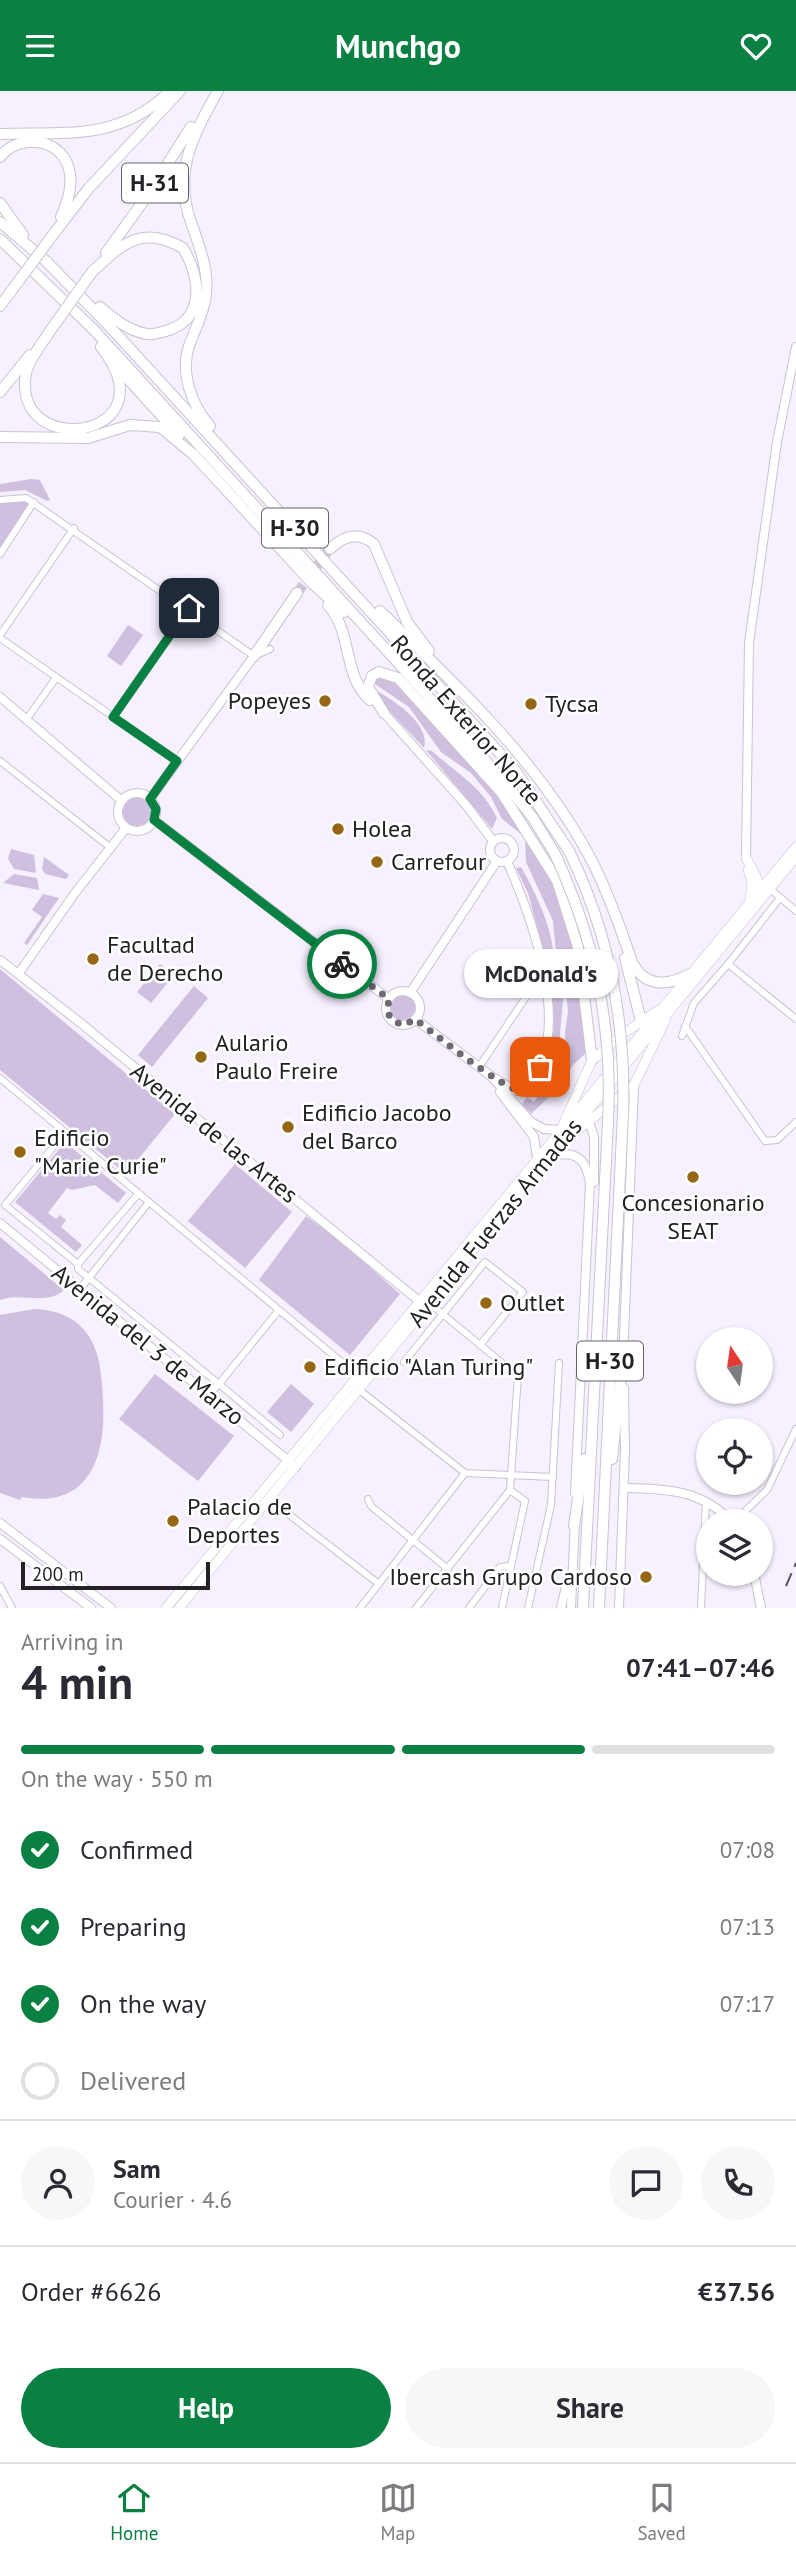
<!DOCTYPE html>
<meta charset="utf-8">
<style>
:root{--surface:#fff;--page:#f7f7f7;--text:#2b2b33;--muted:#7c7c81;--line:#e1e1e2;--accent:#0b8043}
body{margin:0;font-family:"PT Sans",sans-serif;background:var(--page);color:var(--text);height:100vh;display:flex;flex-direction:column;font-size:26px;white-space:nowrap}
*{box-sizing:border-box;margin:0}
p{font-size:23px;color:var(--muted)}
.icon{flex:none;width:38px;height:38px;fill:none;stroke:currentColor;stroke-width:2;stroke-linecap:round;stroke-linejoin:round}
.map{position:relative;height:1517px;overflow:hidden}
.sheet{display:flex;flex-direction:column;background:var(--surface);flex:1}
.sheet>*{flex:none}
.needle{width:46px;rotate:347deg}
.fabs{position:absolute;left:696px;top:1236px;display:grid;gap:14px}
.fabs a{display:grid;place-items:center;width:77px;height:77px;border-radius:50%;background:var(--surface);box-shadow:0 2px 5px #0004;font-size:35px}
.scale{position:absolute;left:21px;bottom:18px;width:189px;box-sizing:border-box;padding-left:7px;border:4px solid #242126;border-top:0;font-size:19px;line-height:24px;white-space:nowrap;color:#242126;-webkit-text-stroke:5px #fff;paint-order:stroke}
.pin{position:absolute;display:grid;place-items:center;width:60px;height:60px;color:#fff;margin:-30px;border-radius:14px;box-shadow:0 4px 10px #0006}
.courier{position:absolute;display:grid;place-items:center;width:70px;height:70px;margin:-35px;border:5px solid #0b8043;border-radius:50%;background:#fff;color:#222;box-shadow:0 2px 9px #0007}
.bubble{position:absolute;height:49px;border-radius:24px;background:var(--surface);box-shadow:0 2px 5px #0004;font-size:23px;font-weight:700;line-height:49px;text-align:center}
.headline em{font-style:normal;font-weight:700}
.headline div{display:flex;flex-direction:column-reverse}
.headline{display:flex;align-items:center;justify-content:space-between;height:119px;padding:0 21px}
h1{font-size:46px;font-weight:700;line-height:52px}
.bar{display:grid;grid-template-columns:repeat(4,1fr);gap:10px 7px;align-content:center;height:84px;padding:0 21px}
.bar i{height:9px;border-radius:5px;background:var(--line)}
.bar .current{background:var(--accent)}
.bar p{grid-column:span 4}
.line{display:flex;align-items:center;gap:18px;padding:0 21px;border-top:2px solid var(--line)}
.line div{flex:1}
.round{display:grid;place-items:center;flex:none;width:74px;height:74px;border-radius:37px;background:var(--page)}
ol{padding:0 21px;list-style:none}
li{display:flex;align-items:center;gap:21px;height:77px}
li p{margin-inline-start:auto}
li .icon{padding:7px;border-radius:50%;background:var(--accent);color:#fff;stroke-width:4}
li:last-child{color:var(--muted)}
li i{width:38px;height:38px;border:4px solid var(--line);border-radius:50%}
.primary-button{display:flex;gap:14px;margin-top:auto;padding:14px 21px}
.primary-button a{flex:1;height:80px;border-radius:42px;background:var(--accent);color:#fff;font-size:28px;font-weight:700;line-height:80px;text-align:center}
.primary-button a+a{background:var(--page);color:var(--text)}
header{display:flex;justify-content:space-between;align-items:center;height:91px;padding:0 21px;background:var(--accent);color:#fff;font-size:32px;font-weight:700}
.dock{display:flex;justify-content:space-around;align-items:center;height:98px;border-top:2px solid var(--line);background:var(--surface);font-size:19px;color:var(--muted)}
.dock a{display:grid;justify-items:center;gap:4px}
.dock .current{color:var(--accent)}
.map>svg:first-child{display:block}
.green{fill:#cfc0df}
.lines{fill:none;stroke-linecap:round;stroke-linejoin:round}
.motorway-tunnel{stroke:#cdc7d4;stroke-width:10;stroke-dasharray:10 5;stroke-linecap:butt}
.minor-casing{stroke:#cac3d1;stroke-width:8}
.tertiary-casing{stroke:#cac3d1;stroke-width:10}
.secondary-casing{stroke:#cac3d1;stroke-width:10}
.motorway-casing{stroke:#cac3d1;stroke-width:12}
.minor{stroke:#fff;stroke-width:6}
.tertiary{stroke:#fff;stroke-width:8}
.secondary{stroke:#fff;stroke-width:9}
.motorway{stroke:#fff;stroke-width:10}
.rail{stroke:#57535b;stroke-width:2;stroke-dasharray:14 7;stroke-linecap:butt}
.motorway-bridge-casing{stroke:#cac3d1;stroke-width:12;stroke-linecap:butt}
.motorway-bridge{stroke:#fff;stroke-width:10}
.done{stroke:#6e6972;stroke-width:7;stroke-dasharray:0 12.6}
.route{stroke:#0b8043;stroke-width:9}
.poi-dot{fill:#956715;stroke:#fff;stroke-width:2.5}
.labels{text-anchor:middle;stroke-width:5;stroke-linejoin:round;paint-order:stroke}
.shield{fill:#fff;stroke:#666467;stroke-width:2}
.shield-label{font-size:23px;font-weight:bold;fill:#242126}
.poi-label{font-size:24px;fill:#242126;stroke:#fff;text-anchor:start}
.street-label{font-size:24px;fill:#242126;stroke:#fff}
</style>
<header><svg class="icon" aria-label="menu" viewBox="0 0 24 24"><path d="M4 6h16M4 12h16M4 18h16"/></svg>Munchgo<svg class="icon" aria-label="heart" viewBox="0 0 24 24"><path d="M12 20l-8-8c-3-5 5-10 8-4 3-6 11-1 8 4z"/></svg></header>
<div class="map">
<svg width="796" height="1517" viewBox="0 0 796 1517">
<rect width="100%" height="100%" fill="#f7f0ff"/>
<g class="green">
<path d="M31,388L40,389L50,409L47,410L25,399L0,401V393Z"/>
<path d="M22,409L31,412L0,457V412Z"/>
<path d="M128,534L143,544L121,575L107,565Z"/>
<path d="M379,585L394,588C447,646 504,702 542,771C573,827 583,900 585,963L572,975L565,991L531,1023L522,1013L527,1006L534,1011L540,1002L560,987L566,977L565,941L568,921L566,899L557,872L553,830L526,771L525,746L502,728L491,706L471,682L441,661L409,616L372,591Z"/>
<path d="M374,598C391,608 431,632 424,657L379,609Z"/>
<path d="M426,659L432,660C456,682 482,695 497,727L492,738Z"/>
<circle cx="137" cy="721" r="14"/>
<path d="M11,758L34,764L36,782L14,778L8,768Z"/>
<path d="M44,766L69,784L66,788L45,783L42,778Z"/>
<path d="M521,776C536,802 563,856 550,885L528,802L516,777Z"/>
<path d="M14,783L37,787L39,799L3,792Z"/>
<path d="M43,803L59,807L27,854L24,852L42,826L32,819Z"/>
<path d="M160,873L174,884L151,912L137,901Z"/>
<path d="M0,878L175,1023L126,1083L0,979Z"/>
<path d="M550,891L561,901L563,909L560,943L562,975L554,987L540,997L537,994C558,962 555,928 550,891Z"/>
<path d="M194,895L208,907L152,976L138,964Z"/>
<circle cx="402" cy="916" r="13"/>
<path d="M65,1051L126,1102L118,1112L95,1094L72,1099L67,1097L48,1122L56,1128L60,1124L66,1129L61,1136L82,1154L76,1161L15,1111Z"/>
<path d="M235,1073L292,1121L245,1177L188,1130Z"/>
<path d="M306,1125L339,1149L400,1203L350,1264L259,1189Z"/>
<path d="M0,1146L64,1199C47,1215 21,1201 0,1209Z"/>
<path d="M35,1218C58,1219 78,1227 90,1247C101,1265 102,1290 103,1310C106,1367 89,1418 22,1406L20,1409L0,1402V1224Z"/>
<path d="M155,1283L234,1345L198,1390L119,1328Z"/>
<path d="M291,1293L314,1313L291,1341L267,1321Z"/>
</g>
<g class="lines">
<path class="motorway-tunnel" d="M297,502L328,460"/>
<defs>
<g id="minor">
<path d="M0,409L26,407L254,565L270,558"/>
<path d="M0,463L34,411"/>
<path d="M0,544L74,437"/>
<path d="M0,547L177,670"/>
<path d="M113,626L189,517"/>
<path d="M26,629L56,587"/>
<path d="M0,670L111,757"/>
<path d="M770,798L796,820"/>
<path d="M728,873L780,807"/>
<path d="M685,935L765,1050L777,1049L796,1031"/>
<path d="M682,945L694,912L728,873L796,928"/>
<path d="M479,976L534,894L543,886"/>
<path d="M0,987L344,1273"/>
<path d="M65,1042L5,1114L78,1173L139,1102"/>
<path d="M78,1173V1178L219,1293L279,1219"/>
<path d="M80,1198L149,1111"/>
<path d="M404,1271L485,1171L523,1201L480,1254"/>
<path d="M358,1298L465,1382L553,1386"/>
<path d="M209,1304L219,1293L280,1344"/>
<path d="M269,1408L379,1493"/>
<path d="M368,1408L371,1415L448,1478"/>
<path d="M735,1430L767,1399L796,1338"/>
<path d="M0,1495L12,1517"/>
<path d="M360,1517L465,1382"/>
<path d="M416,1517L510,1399L518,1285L429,1212"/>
<path d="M469,1517L500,1476L511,1475"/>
<path d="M502,1517L525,1410L510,1399"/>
<path d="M528,1517L551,1414L559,1272"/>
<path d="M701,1517L706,1410"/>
</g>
<g id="tertiary">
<path d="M0,606L122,710"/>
<path d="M384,622L466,714L493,750"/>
<circle cx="137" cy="721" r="19"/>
<path d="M150,708L254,565"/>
<path d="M154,729L389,908"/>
<circle cx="502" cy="759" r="12"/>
<path d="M746,767L749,552L777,351L796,256"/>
<path d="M0,869L82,933L419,1210L425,1211"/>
<path d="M19,882L75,802L126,737"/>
<circle cx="403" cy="917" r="17"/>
<path d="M410,902L497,770"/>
<path d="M415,928L491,985L531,1031L544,1038L561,1039"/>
<path d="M491,985L516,1000H523C578,949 532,827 507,770"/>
<path d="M500,1001L534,1046L537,1067"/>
<path d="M587,1024L594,1046V1091"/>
<path d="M552,1065C577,1059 587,1069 590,1093L575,1402"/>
<path d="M0,1132L296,1376"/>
<path d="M623,1270L634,994"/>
<path d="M624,1397C665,1398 700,1398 731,1430"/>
<path d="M0,1432L111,1517"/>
<path d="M0,1448L91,1517"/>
<path d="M754,1482L761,1517"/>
<path d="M561,1517L568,1487"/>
<path d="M571,1517L575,1429"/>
<path d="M619,1517L625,1359L624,1297"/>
</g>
<g id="secondary">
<path d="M746,767L756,785L760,800"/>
<path d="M748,779L752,790L750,810"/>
<path d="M562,1036L592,969L627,940L659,919"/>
<path d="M574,1042L634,994L666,928"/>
<path d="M166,1517L796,756"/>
<path d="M179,1517L796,766"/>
</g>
<g id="motorway">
<path d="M0,43C66,41 120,50 170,0"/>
<path d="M0,66C20,40 66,48 70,83C72,98 67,113 61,126"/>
<path d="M0,112L23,144"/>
<path d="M0,131L46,170L112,238L476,636L515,679L569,760"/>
<path d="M55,141L89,97L180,0"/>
<path d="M0,148L94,239L401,575L505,692L533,727L555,763"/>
<path d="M106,162L147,105L191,36"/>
<path d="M92,181C122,153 142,133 183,157C199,184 207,226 169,239C162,241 154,244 147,243C129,240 114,228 100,216"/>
<path d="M0,215L12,199"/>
<path d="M50,240C43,252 29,268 26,282C10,370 174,349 101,256"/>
<path d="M116,275L179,344"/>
<path d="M0,301L30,264"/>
<path d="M210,335C192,315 180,282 189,255C195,238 204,222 206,204C209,179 199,154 191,131C173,82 193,43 218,0"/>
<path d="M0,346L88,347L130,334L160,336L193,363L312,492L344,521"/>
<path d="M330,458C343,445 359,440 374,453L407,531L429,560"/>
<path d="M328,514C353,541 342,584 370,609"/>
<path d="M380,520C458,595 543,675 593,772C609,804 621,838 632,871C645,897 668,895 690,883"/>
<path d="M254,565L297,502"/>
<path d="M384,622L368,596L372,585L379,581L398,587L502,702L558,791"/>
<path d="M556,786L578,856L592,969"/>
<path d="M625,867L641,930"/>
<path d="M612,1368L623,1267"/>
<path d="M574,1435L584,1368"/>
<path d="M583,1517L608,1031"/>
<path d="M599,1517L623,1023"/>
</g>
</defs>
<use href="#minor" class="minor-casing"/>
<use href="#tertiary" class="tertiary-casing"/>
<use href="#secondary" class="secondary-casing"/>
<use href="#motorway" class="motorway-casing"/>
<use href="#minor" class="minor"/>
<use href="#tertiary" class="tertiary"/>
<use href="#secondary" class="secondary"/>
<use href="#motorway" class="motorway"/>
<path class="rail" d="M786,1495L796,1472"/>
<defs>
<g id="motorway-bridge">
<path d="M12,199L55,141"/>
<path d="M50,240L92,181"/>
<path d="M569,760C610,844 626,930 623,1023"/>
<path d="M555,763C595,850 613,935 608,1031"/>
</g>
</defs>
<use href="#motorway-bridge" class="motorway-bridge-casing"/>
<use href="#motorway-bridge" class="motorway-bridge"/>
</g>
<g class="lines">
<path class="done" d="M342,873L389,908L387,921L393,930L404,934L415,928C434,942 507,1002 523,1000L540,976"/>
<path class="route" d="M189,517L113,626L177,670L150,708L156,718L154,729L342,873"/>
</g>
<g class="poi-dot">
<circle cx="325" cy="610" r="7"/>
<circle cx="531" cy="613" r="7"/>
<circle cx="338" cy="738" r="7"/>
<circle cx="377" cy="771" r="7"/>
<circle cx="93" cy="868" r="7"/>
<circle cx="201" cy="966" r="7"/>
<circle cx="288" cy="1036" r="7"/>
<circle cx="20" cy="1061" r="7"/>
<circle cx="693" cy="1086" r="7"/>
<circle cx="486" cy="1212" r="7"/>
<circle cx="310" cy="1276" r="7"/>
<circle cx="173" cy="1430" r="7"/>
<circle cx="646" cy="1486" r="7"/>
</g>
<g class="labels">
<g class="shield">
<rect x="122" y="72.5" width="66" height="39" rx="5"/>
<rect x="262" y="417.5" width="66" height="39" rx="5"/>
<rect x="577" y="1250.5" width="66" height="39" rx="5"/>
</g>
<g class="shield-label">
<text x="155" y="100">H-31</text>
<text x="295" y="445">H-30</text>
<text x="610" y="1278">H-30</text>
</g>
<g class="poi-label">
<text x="311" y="618" text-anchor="end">Popeyes</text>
<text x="545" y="621">Tycsa</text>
<text x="352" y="746">Holea</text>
<text x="391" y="779">Carrefour</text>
<text x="107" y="862">Facultad<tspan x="107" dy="28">de Derecho</tspan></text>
<text x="215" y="960">Aulario<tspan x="215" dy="28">Paulo Freire</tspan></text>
<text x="302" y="1030">Edificio Jacobo<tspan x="302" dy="28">del Barco</tspan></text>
<text x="34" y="1055">Edificio<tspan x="34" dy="28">"Marie Curie"</tspan></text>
<text x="693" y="1120" text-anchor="middle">Concesionario<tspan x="693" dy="28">SEAT</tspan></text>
<text x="500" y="1220">Outlet</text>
<text x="324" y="1284">Edificio "Alan Turing"</text>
<text x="187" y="1424">Palacio de<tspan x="187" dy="28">Deportes</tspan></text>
<text x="632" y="1494" text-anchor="end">Ibercash Grupo Cardoso</text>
</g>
<g class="street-label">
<text transform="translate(466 629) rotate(49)" y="8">Ronda Exterior Norte</text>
<text transform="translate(214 1042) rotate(39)" y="8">Avenida de las Artes</text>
<text transform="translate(495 1132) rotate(-51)" y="8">Avenida Fuerzas Armadas</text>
<text transform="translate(148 1254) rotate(39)" y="8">Avenida del 3 de Marzo</text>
</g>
</g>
</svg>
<div class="fabs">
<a><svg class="needle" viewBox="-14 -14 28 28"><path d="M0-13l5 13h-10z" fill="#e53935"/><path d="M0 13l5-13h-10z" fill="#7c7c81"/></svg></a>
<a><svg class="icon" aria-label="locate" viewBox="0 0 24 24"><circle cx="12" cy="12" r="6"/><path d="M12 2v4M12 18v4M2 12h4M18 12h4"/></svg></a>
<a><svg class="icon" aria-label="layers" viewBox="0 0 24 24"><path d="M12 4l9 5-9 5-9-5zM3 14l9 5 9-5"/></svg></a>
</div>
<div class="scale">200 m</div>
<div class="pin" style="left:540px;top:976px;background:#ea580c"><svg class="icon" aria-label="bag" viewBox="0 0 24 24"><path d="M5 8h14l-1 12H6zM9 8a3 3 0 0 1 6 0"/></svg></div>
<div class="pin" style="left:189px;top:517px;background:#1f2937"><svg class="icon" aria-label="home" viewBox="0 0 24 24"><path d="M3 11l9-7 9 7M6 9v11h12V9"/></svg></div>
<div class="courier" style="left:342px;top:873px"><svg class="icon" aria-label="bike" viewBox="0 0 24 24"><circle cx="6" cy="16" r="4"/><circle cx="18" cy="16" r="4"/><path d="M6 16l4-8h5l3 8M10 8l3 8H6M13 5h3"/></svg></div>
<div class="bubble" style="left:464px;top:858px;width:154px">McDonald's</div>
</div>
<section class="sheet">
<div class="headline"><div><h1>4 min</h1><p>Arriving in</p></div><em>07:41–07:46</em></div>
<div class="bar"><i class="current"></i><i class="current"></i><i class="current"></i><i></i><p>On the way · 550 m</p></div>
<ol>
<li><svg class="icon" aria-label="check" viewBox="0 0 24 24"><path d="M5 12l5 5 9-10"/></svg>Confirmed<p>07:08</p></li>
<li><svg class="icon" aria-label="check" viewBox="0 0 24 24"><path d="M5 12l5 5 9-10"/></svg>Preparing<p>07:13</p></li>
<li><svg class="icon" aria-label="check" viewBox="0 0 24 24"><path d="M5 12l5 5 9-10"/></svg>On the way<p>07:17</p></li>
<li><i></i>Delivered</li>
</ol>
<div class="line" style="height:126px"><a class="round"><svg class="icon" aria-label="person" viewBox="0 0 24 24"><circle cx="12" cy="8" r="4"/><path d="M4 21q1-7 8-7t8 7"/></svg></a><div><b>Sam</b><p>Courier · 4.6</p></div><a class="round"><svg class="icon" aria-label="chat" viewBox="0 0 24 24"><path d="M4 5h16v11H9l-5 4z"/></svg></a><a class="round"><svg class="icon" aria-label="phone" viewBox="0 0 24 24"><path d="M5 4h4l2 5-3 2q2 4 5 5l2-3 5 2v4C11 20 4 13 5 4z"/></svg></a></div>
<div class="line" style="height:91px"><div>Order #6626</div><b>€37.56</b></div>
<div class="primary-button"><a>Help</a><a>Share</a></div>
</section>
<nav class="dock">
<a class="current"><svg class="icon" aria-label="home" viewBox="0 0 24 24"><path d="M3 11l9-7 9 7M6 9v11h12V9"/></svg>Home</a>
<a><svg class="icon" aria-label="map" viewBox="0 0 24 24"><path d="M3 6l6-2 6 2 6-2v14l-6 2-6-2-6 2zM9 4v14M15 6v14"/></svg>Map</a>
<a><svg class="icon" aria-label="saved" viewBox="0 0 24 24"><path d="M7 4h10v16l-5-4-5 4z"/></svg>Saved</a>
</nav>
